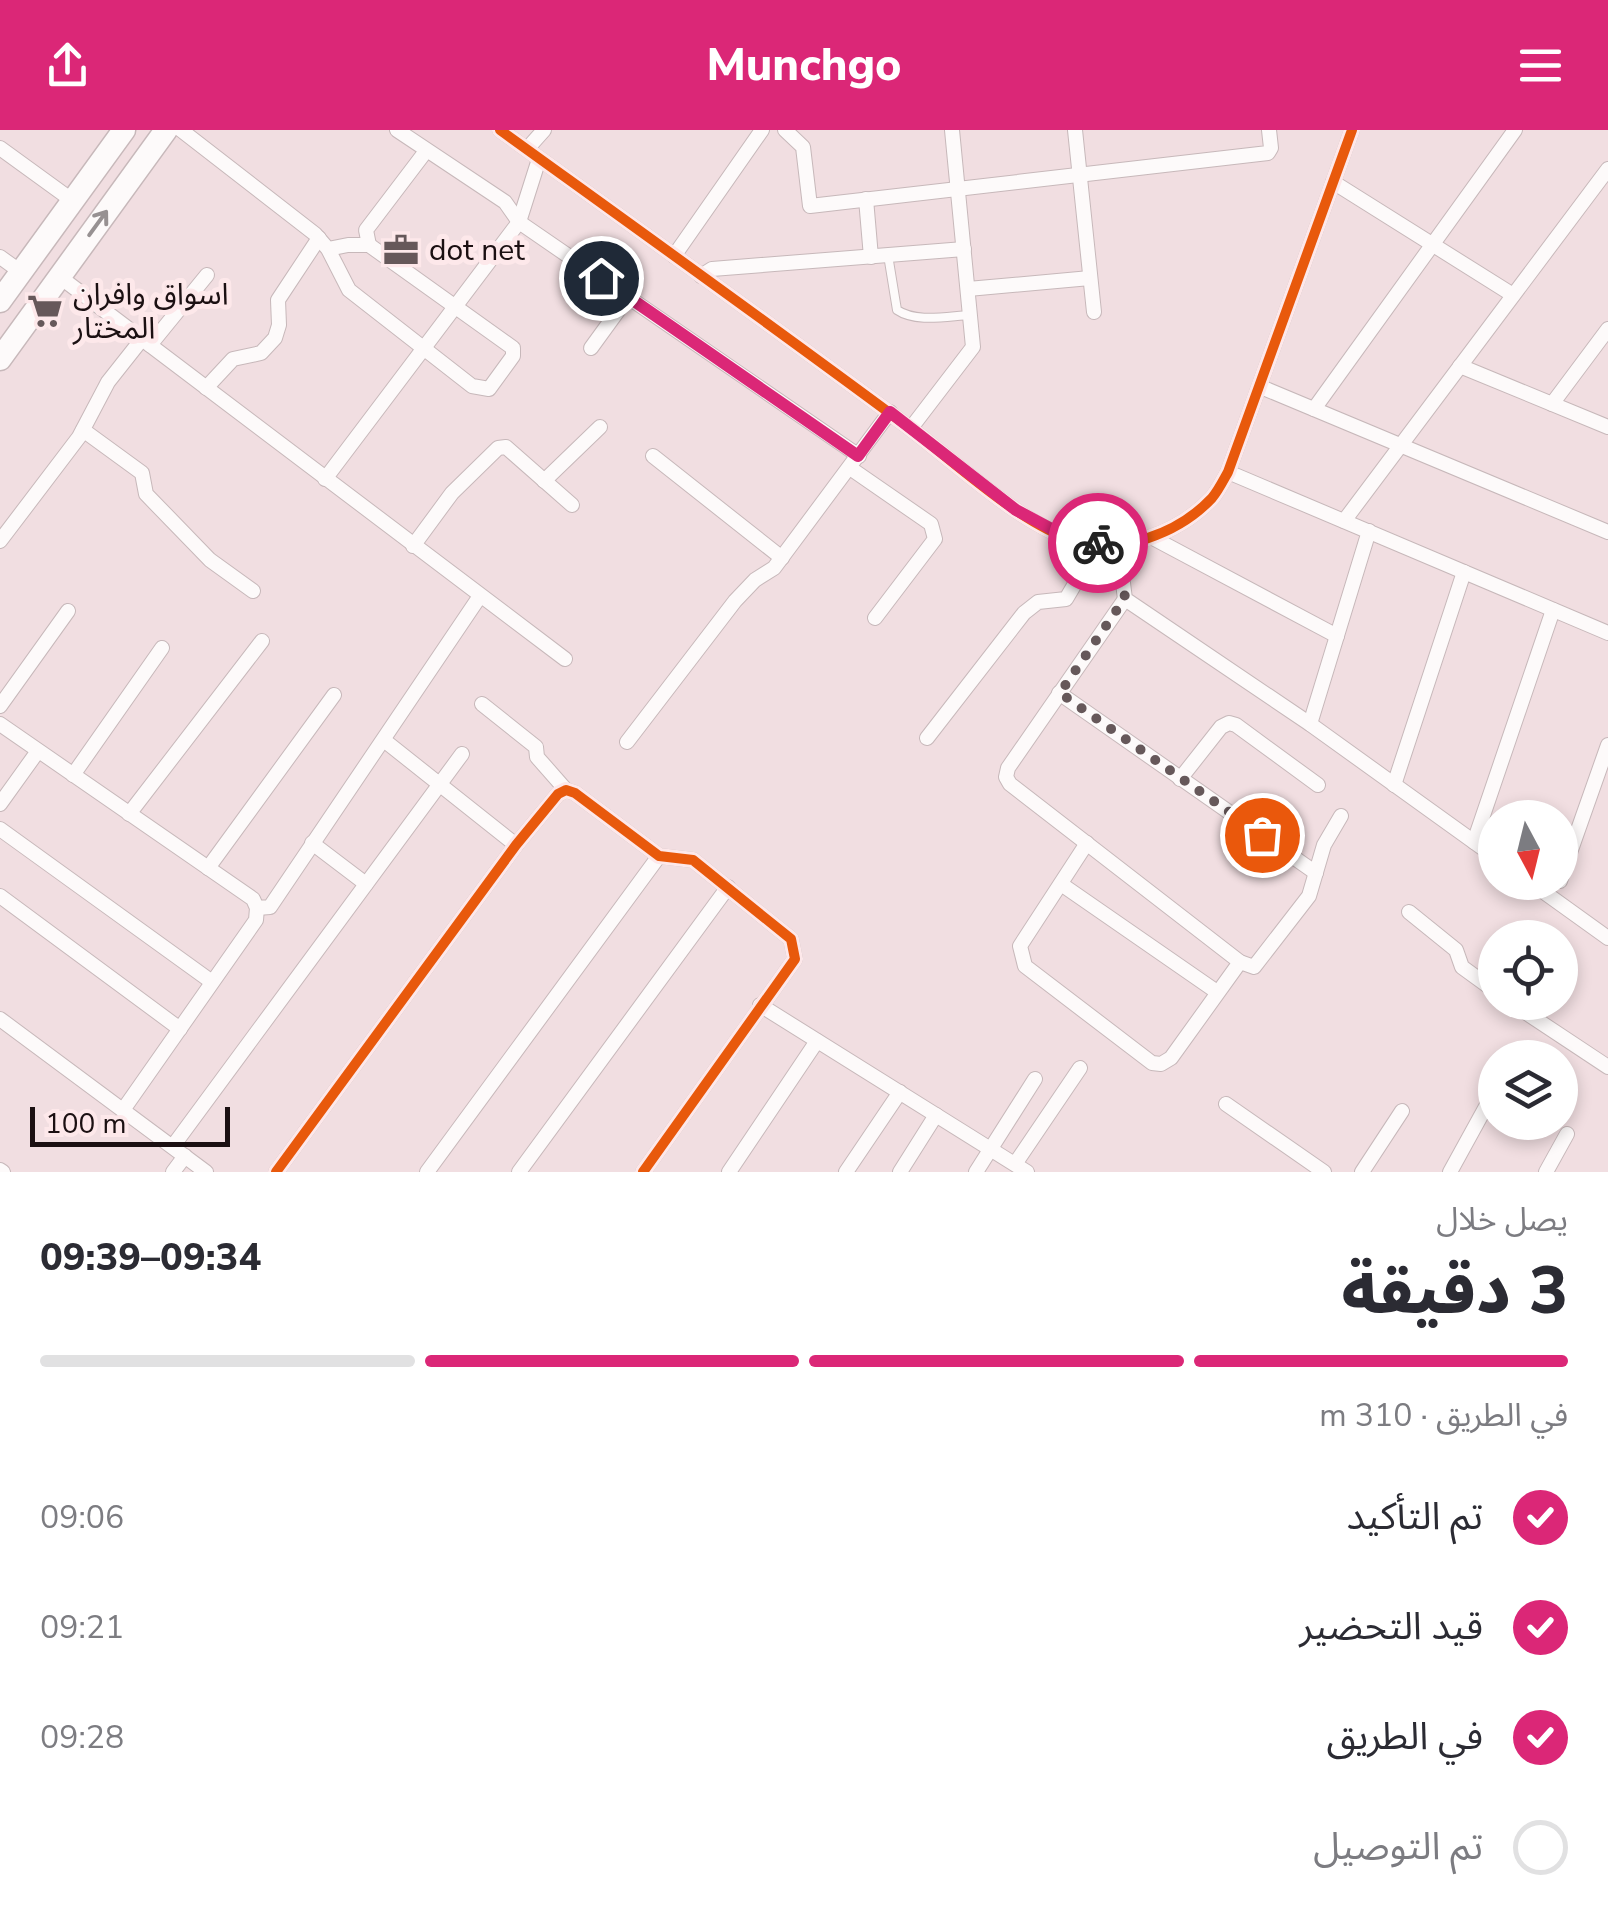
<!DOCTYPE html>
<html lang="ar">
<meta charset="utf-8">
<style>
:root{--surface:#fff;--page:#f7f7f7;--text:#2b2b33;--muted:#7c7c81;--line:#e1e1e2;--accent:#db2777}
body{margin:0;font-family:"Nunito Sans","Noto Sans Arabic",sans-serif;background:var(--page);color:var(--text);direction:rtl;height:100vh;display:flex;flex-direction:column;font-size:38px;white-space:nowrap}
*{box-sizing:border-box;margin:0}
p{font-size:32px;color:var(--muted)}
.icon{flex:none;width:55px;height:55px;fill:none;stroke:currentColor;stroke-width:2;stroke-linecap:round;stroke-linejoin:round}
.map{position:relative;height:1042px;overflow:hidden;direction:ltr}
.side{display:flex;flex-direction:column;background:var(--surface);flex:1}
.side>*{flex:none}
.needle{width:65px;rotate:173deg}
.tools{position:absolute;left:1478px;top:670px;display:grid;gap:20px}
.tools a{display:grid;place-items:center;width:100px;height:100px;border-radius:50%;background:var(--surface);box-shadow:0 5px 15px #0003;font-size:50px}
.scale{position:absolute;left:30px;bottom:25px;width:200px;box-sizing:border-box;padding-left:10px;border:5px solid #1b1012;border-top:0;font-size:28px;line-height:35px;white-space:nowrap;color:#1b1012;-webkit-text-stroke:8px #fde8ea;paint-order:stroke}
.pin{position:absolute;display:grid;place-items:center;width:85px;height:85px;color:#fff;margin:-42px;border:5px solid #fff;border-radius:50%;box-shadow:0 2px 10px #0007}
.courier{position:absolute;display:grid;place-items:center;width:100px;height:100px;margin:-50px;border:8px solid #db2777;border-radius:50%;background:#fff;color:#222;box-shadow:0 2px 12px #0007}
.headline em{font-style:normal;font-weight:800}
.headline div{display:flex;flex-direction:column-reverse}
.headline{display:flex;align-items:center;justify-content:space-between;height:170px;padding:0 40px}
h1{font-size:65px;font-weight:800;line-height:75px}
.bar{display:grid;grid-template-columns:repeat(4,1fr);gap:15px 10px;align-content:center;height:120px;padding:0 40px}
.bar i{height:12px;border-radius:8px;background:var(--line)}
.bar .on{background:var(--accent)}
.bar p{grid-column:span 4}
ol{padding:0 40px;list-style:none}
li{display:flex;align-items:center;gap:30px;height:110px}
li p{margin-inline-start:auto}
li .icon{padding:10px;border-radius:50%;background:var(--accent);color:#fff;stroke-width:4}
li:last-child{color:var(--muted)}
li i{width:55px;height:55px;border:5px solid var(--line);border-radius:50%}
header{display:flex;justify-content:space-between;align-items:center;height:130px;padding:0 40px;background:var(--accent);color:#fff;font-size:45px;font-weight:800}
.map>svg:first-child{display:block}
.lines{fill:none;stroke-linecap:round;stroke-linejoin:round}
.service-casing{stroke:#c7b8ba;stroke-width:10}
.minor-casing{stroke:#c7b8ba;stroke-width:16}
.primary-casing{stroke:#c7b8ba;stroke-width:25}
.service{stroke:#fdfafa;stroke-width:8}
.minor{stroke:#fdfafa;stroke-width:14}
.primary{stroke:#fdfafa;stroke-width:22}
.cycleway-casing{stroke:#fde8ea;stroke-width:16}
.cycleway{stroke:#e8590c;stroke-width:10}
.oneway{stroke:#979192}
.done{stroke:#66585a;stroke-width:10;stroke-dasharray:0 18}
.route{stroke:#db2777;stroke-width:12}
.labels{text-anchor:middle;stroke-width:10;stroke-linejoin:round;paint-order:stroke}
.poi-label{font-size:30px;fill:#1b1012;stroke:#fde8ea;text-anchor:start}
</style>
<header><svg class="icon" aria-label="menu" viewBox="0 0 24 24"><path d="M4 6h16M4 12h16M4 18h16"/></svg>Munchgo<svg class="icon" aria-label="share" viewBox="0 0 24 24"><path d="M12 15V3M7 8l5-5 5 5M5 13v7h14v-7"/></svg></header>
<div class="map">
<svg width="1608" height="1042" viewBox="0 0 1608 1042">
<rect width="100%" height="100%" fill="#f1dee1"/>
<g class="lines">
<defs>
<path id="service" d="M888,125L897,180C916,193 948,186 970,185"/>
<g id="minor">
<path d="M181,0L315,104L328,119L349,160L472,256L489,259L513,226V218L369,115H348L328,119"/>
<path d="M397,0L505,72L519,92L859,326"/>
<path d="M500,0C633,96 767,192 899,290C949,326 1016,392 1073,410C1120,426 1179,403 1212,368C1218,361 1223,351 1228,342L1352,0"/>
<path d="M785,0L803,17L810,76L1268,23L1271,18L1269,0"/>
<path d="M1075,0L1094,182"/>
<path d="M0,18L73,71"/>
<path d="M527,19L544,0"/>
<path d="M1333,52L1513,165"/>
<path d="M866,69L871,127"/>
<path d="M369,115L366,100L426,21"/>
<path d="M674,126L762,0"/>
<path d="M0,127L21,142"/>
<path d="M701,146L712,139L964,119"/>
<path d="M60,147L565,529"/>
<path d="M968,159L1090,148"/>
<path d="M150,215L207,145"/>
<path d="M591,218L628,167"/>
<path d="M1460,236L1608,297"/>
<path d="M1261,257L1608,402"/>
<path d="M206,258L233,229L261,223L275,208L279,195L278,170L319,108"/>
<path d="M1552,274L1608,199"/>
<path d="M1314,279L1515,0"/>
<path d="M911,298L973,217L952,0"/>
<path d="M83,300L142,343L146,364L210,430L253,461"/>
<path d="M653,326L782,428"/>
<path d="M850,338L931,394L935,409L875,488"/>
<path d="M1228,342L1608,503"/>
<path d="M325,349L519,92L539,29"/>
<path d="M544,351L600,297"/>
<path d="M1344,391L1608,39"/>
<path d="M1153,408L1337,506"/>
<path d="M0,411L79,307L108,252L142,209"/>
<path d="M1118,414L1125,469L1310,594L1495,727"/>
<path d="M413,416L452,363L498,318L506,317L572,375"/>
<path d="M1125,469L1008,638L1006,647L1010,654L1240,832L1254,837L1309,766L1324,715L1341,686"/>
<path d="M1059,563L1316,743"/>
<path d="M482,574L536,617L537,627L566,660"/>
<path d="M0,576L68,481"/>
<path d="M0,594L253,769L257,778L256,790L123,980"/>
<path d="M1310,594L1369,401"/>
<path d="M927,608L1024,483L1038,472L1066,469L1099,413"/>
<path d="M385,611L516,715"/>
<path d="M627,612L735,471L755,450L774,438L890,282"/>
<path d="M73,645L162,518"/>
<path d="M1180,649L1221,597L1229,593L1236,595L1318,655"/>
<path d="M1394,655L1464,442"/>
<path d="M0,674L38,621"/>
<path d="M129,684L262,511"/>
<path d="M0,699L212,852"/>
<path d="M1474,712L1553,480"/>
<path d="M312,713L366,754"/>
<path d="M1087,713L1020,816L1025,836L1152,933L1161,934L1171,928L1240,832"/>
<path d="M208,738L334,565"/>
<path d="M1560,751L1608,615"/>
<path d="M1530,752L1608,808"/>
<path d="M1061,754L1217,862"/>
<path d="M0,766L180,899"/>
<path d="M257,778L270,777L480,466"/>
<path d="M1409,782L1456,820L1462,837L1495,861"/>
<path d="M1510,872L1608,937"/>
<path d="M760,875L1027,1042"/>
<path d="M0,889L206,1042"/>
<path d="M1226,974L1324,1042"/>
<path d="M173,1016L462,624"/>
<path d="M1015,1034L1080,938"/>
<path d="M0,1040L3,1042"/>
<path d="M173,1042L185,1026"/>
<path d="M276,1042L516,715L558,664L566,660L575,663L659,726L693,730L791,809L795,829L643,1042"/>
<path d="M427,1042L659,726"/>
<path d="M519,1042L728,757"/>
<path d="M729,1042L817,911"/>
<path d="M846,1042L900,962"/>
<path d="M900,1042L936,985"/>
<path d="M976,1042L1035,949"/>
<path d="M1362,1042L1402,981"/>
<path d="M1450,1042L1494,962"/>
<path d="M1546,1042L1567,1004"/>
</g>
<g id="primary">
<path d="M0,171L124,0"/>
<path d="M0,229L166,0"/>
</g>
</defs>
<use href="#service" class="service-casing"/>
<use href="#minor" class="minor-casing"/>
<use href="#primary" class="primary-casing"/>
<use href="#service" class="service"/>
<use href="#minor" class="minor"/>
<use href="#primary" class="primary"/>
<defs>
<g id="cycleway">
<path d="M500,0C633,96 767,192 899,290C949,326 1016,392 1073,410C1120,426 1179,403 1212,368C1218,361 1223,351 1228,342L1352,0"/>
<path d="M276,1042L516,715L558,664L566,660L575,663L659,726L693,730L791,809L795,829L643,1042"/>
</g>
</defs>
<use href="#cycleway" class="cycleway-casing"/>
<use href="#cycleway" class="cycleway"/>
</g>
<defs><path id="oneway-shaft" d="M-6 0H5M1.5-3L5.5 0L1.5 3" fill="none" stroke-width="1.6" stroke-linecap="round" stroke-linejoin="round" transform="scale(2.5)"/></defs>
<use class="oneway" href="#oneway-shaft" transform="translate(98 93) rotate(-54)"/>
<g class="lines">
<path class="done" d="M1098,413L1118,414L1125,468L1060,563L1262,705"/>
<path class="route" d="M601,148L858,326L890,282L1016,380L1074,411L1098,413"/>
</g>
<defs>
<symbol id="office-bare" viewBox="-9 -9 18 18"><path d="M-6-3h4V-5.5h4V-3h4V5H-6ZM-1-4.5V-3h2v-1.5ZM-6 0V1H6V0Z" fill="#66585a" stroke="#fde8ea" stroke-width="2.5" paint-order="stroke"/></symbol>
<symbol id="supermarket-bare" viewBox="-9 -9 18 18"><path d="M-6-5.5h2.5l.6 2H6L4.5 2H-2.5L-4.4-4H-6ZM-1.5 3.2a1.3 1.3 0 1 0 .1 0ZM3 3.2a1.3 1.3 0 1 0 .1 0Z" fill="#66585a" stroke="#fde8ea" stroke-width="2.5" paint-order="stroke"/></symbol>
</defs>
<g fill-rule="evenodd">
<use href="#office-bare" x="376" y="95" width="50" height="50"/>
<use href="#supermarket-bare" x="20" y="156" width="50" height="50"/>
</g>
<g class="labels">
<g class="poi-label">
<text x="429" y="130">dot net</text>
<text x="73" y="174">اسواق وافران<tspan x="73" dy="34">المختار</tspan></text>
</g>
</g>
</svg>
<div class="tools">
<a><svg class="needle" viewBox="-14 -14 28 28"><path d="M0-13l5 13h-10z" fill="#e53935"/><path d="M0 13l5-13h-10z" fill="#7c7c81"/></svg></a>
<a><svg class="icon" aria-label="locate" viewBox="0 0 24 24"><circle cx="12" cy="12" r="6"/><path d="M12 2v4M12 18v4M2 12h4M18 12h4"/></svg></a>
<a><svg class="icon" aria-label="layers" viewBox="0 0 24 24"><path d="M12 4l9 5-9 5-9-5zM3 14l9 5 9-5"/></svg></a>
</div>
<div class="scale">100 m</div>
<div class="pin" style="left:1262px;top:705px;background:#ea580c"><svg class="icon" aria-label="bag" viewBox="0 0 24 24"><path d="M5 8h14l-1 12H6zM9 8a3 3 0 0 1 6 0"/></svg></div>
<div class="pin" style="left:601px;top:148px;background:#1f2937"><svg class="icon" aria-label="home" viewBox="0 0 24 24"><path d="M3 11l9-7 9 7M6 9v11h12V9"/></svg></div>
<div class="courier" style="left:1098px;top:413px"><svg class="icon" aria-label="bike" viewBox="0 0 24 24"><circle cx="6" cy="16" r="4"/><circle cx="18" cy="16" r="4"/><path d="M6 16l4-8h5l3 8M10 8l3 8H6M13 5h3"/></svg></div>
</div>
<section class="side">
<div class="headline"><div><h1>3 دقيقة</h1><p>يصل خلال</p></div><em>09:34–09:39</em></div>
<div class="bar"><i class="on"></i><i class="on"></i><i class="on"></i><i></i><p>في الطريق · 310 m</p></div>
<ol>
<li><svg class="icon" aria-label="check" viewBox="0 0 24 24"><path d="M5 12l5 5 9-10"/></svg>تم التأكيد<p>09:06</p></li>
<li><svg class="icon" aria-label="check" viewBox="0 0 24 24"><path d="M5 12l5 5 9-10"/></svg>قيد التحضير<p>09:21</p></li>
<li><svg class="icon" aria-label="check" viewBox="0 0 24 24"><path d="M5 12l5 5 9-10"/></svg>في الطريق<p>09:28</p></li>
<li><i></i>تم التوصيل</li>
</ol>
</section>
